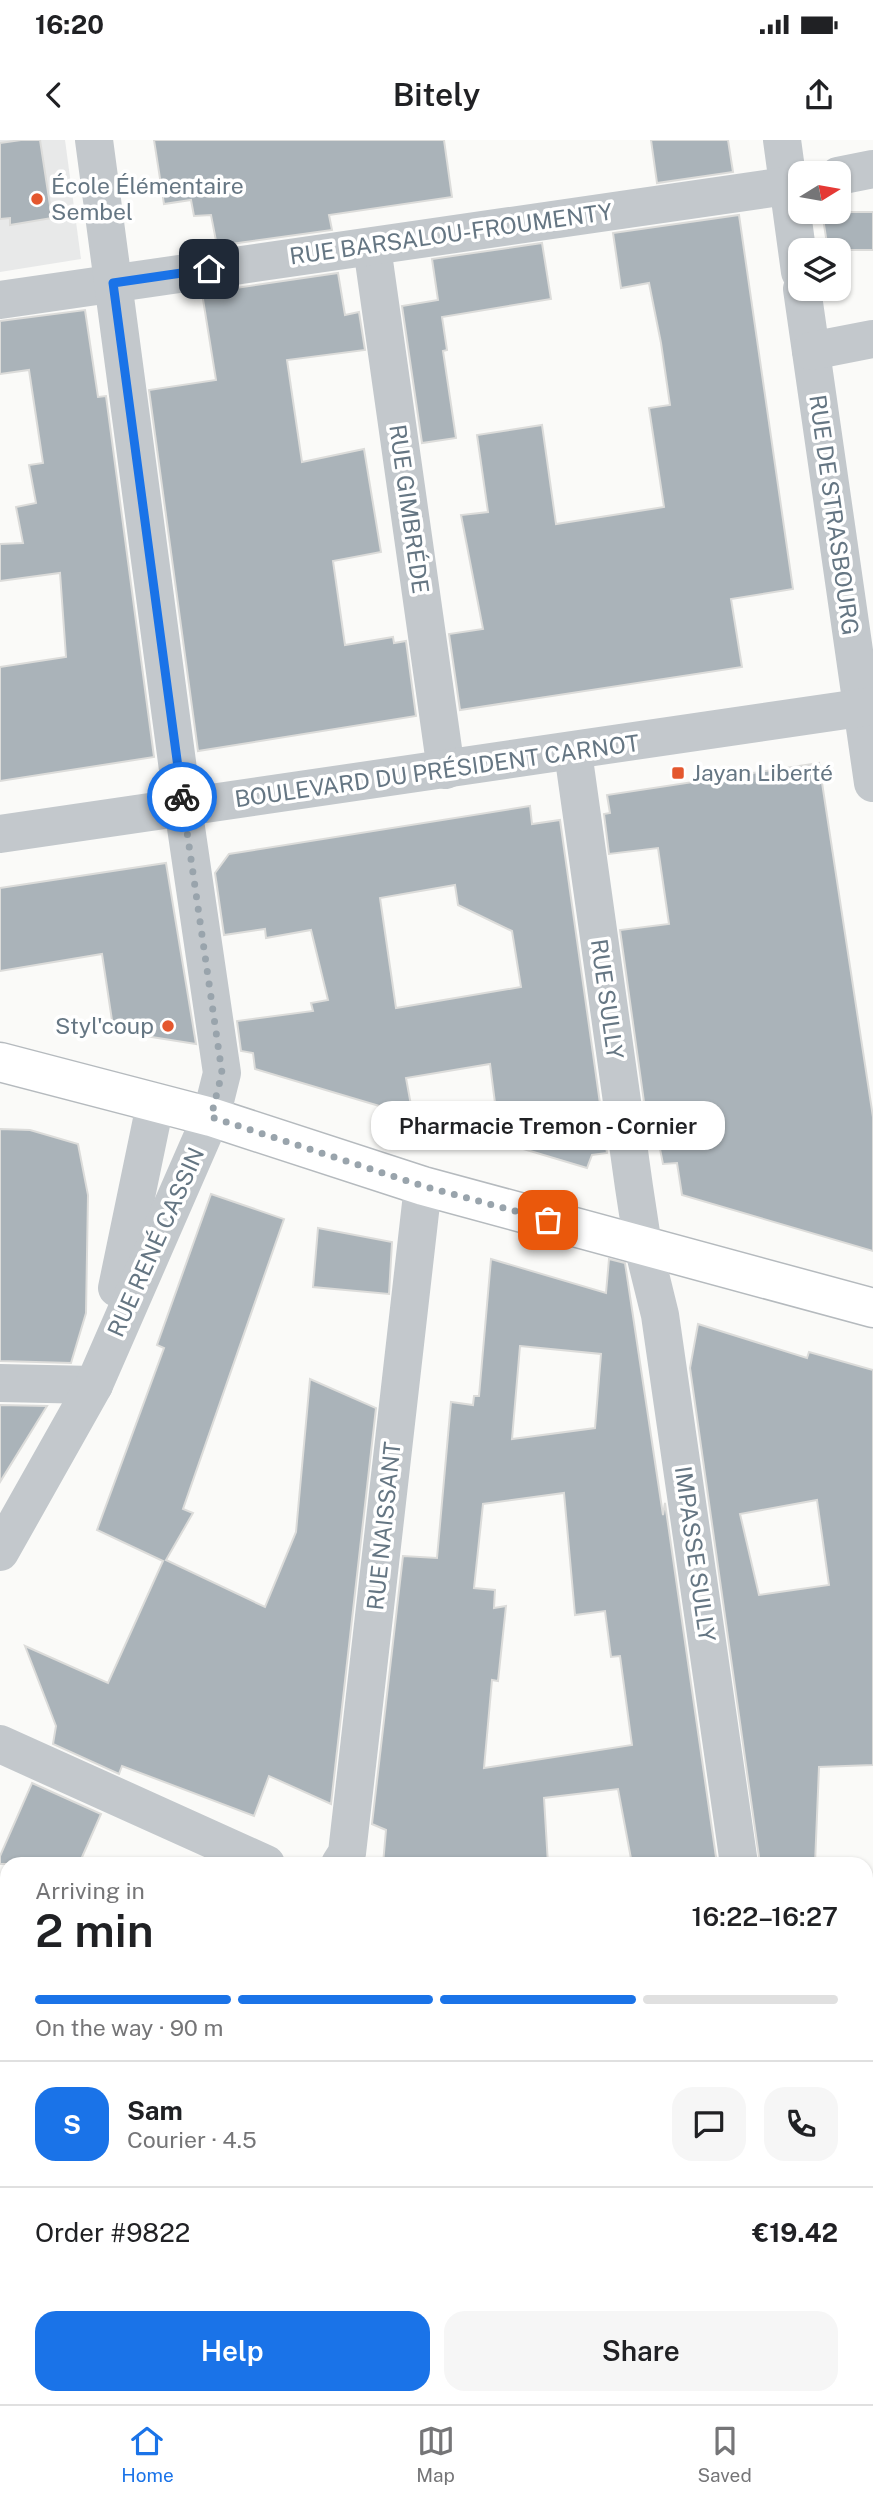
<!DOCTYPE html>
<meta charset="utf-8">
<style>
:root{--surface:#fff;--page:#f6f6f6;--text:#202124;--muted:#757577;--line:#e0e0e0;--accent:#1a73e8}
body{margin:0;font-family:"Public Sans",sans-serif;background:var(--page);color:var(--text);height:100vh;display:flex;flex-direction:column;font-size:26px;white-space:nowrap}
*{box-sizing:border-box;margin:0}
p{font-size:23px;color:var(--muted)}
.icon{flex:none;width:38px;height:38px;fill:none;stroke:currentColor;stroke-width:2;stroke-linecap:round;stroke-linejoin:round}
.map{position:relative;flex:1;overflow:hidden}
.details{position:absolute;left:0px;top:1717px;width:873px;height:548px;display:flex;flex-direction:column;background:var(--surface);border-radius:21px 21px 0 0;box-shadow:0 2px 5px #0004}
.details>*{flex:none}
.needle{width:46px;rotate:79deg}
.buttons{position:absolute;left:788px;top:21px;display:grid;gap:14px}
.buttons a{display:grid;place-items:center;width:63px;height:63px;border-radius:14px;background:var(--surface);box-shadow:0 2px 5px #0004;font-size:35px}
.pin{position:absolute;display:grid;place-items:center;width:60px;height:60px;color:#fff;margin:-30px;border-radius:14px;box-shadow:0 4px 10px #0006}
.courier{position:absolute;display:grid;place-items:center;width:70px;height:70px;margin:-35px;border:5px solid #1a73e8;border-radius:50%;background:#fff;color:#222;box-shadow:0 2px 9px #0007}
.bubble{position:absolute;height:49px;border-radius:21px;background:var(--surface);box-shadow:0 2px 5px #0004;font-size:23px;font-weight:600;line-height:49px;text-align:center}
.summary em{font-style:normal;font-weight:600}
.summary div{display:flex;flex-direction:column-reverse}
.summary{display:flex;align-items:center;justify-content:space-between;height:119px;padding:0 35px}
h1{font-size:46px;font-weight:600;line-height:52px}
.bar{display:grid;grid-template-columns:repeat(4,1fr);gap:10px 7px;align-content:center;height:84px;padding:0 35px}
.bar i{height:9px;border-radius:5px;background:var(--line)}
.bar .on{background:var(--accent)}
.bar p{grid-column:span 4}
.line{display:flex;align-items:center;gap:18px;padding:0 35px;border-top:2px solid var(--line)}
.line div{flex:1}
.round{display:grid;place-items:center;flex:none;width:74px;height:74px;border-radius:21px;background:var(--page)}
.cta{display:flex;gap:14px;margin-top:auto;padding:14px 35px}
.cta a{flex:1;height:80px;border-radius:21px;background:var(--accent);color:#fff;font-size:28px;font-weight:600;line-height:80px;text-align:center}
.cta a+a{background:var(--page);color:var(--text)}
.status{display:flex;justify-content:space-between;align-items:center;height:49px;padding:0 35px;background:var(--surface);direction:ltr}
.status svg{height:19px;fill:currentColor}
header{display:flex;justify-content:space-between;align-items:center;height:91px;padding:0 35px;background:var(--surface);font-size:32px;font-weight:600}
.tabs{display:flex;justify-content:space-around;align-items:center;height:98px;border-top:2px solid var(--line);background:var(--surface);font-size:19px;color:var(--muted)}
.tabs a{display:grid;justify-items:center;gap:4px}
.tabs .on{color:var(--accent)}
.map>svg:first-child{display:block}
.built{fill:#e8e9e9}
.building{fill:#aab3b9;stroke:#dcdcda;stroke-width:2;fill-rule:evenodd}
.lines{fill:none;stroke-linecap:round;stroke-linejoin:round}
.major-casing{stroke:#b5babe;stroke-width:41}
.minor{stroke:#c3c8cc;stroke-width:38}
.major{stroke:#fff;stroke-width:38}
.done{stroke:#99a4ac;stroke-width:7;stroke-dasharray:0 12.6}
.route{stroke:#1a73e8;stroke-width:9}
.poi-dot{fill:#e4572e;stroke:#fff;stroke-width:2.5}
.labels{text-anchor:middle;stroke-width:7;stroke-linejoin:round;paint-order:stroke}
.poi-label{font-size:23px;fill:#657683;stroke:#fff;text-anchor:start}
.street-label{font-size:23px;fill:#657683;stroke:#fff}
</style>
<div class="status"><b>16:20</b><svg viewBox="0 0 49 12"><path d="M0 12V9h3v3zM5 12V6h3v6zM10 12V3h3v9zM15 12V0h3v12zM26 1h20v11H26zM47 4h2v5h-2z"/></svg></div>
<header><svg class="icon" aria-label="back" viewBox="0 0 24 24"><path d="M15 5l-7 7 7 7"/></svg>Bitely<svg class="icon" aria-label="share" viewBox="0 0 24 24"><path d="M12 15V3M7 8l5-5 5 5M5 13v7h14v-7"/></svg></header>
<div class="map">
<svg width="873" height="2264" viewBox="0 0 873 2264">
<rect width="100%" height="100%" fill="#fafaf8"/>
<path class="built" d="M0,0H65L81,119L0,132Z"/>
<g class="building">
<path d="M21,0H40L52,78L10,85V78L0,79V3Z"/>
<path d="M154,0H444L452,57L329,75L332,90L217,106L211,75L194,76L191,60L164,64Z"/>
<path d="M651,0H728L733,32L657,43Z"/>
<path d="M822,72H873V110H828Z"/>
<path d="M739,75L793,449L731,459L742,527L460,570L449,494L483,489L461,375L488,372L477,295L542,285L556,384L664,367L649,268L670,265L661,203L649,143L621,148L613,93Z"/>
<path d="M542,103L551,159L442,177L447,210L443,211L456,298L422,303L402,166L438,160L432,119Z"/>
<path d="M338,133L345,175L359,172L365,210L287,220L302,322L364,309L381,412L333,421L345,505L393,497L394,503L406,501L416,576L198,611L149,250L216,240L202,153Z"/>
<path d="M85,170L98,257L106,256L154,617L0,641V527L66,517L60,433L0,441V404L23,403L16,367L36,363L29,325L43,323L29,230L0,234V181Z"/>
<path d="M819,623L873,977V1111L682,1055L677,1023L663,1024L659,1004L650,1005L620,790L669,784L658,708L609,714L604,674L610,673L607,655Z"/>
<path d="M530,666L532,684L560,680L607,1013L592,1015L587,1028L500,1002L490,924L406,938L413,976L255,929L253,913L241,911L237,881L313,871L311,863L328,860L311,790L266,798L265,789L224,795L215,733L229,714ZM455,745L458,765L512,791L521,847L396,868L380,758Z"/>
<path d="M166,723L196,904L139,895L113,887L102,814L0,831V748Z"/>
<path d="M0,989L30,990L78,1004L88,1055L86,1173L71,1223L0,1221Z"/>
<path d="M211,1054L284,1079L183,1369L193,1373L166,1420L265,1467L296,1392L310,1239L376,1268L331,1664L269,1636L254,1676L122,1626L119,1634L53,1604L56,1586L25,1506L108,1543L163,1421L97,1390L164,1208L157,1205Z"/>
<path d="M318,1088L392,1102L389,1154L313,1147Z"/>
<path d="M491,1119L606,1153L609,1119L625,1123L663,1375L665,1363L717,1724H632L618,1649L544,1658L548,1724H383L386,1690L372,1684L403,1416L437,1418L451,1262L473,1265L474,1256H479ZM520,1206L601,1214L595,1288L512,1299ZM564,1353L575,1475L605,1471L611,1517L620,1516L632,1605L484,1628L492,1540L498,1541L506,1466L494,1468L495,1450L474,1448L483,1364Z"/>
<path d="M698,1184L807,1218L809,1212L873,1230V1625L819,1627L815,1724H760L690,1228ZM817,1360L829,1445L759,1455L740,1374Z"/>
<path d="M0,1265L47,1266L0,1342Z"/>
<path d="M32,1643L101,1674L79,1724H0V1716Z"/>
</g>
<g class="lines">
<defs>
<path id="major" d="M0,922L211,977L423,1046L873,1168"/>
</defs>
<use href="#major" class="major-casing"/>
<g class="minor">
<path d="M782,0L800,132"/>
<path d="M838,36L873,29"/>
<path d="M372,107L446,630"/>
<path d="M802,149L873,643"/>
<path d="M0,160L800,44"/>
<path d="M811,211L873,199"/>
<path d="M573,612L634,1047L643,1106L660,1175L739,1724"/>
<path d="M0,694L873,566"/>
<path d="M117,1148L155,965"/>
<path d="M0,1243L94,1245"/>
<path d="M0,1412L94,1245L211,977L222,933L183,667L94,0"/>
<path d="M0,1604L266,1724"/>
<path d="M340,1724L347,1713L423,1046"/>
<path d="M866,1928H873"/>
<path d="M0,2165L7,2168"/>
<path d="M197,2258L210,2264"/>
</g>
<use href="#major" class="major"/>
</g>
<g class="lines">
<path class="done" d="M182,657L222,933L211,977L423,1046L548,1080"/>
<path class="route" d="M182,657L113,143L209,129"/>
</g>
<g class="poi-dot">
<circle cx="37" cy="59" r="7"/>
<rect x="671" y="626" width="14" height="14" rx="3.5"/>
<circle cx="168" cy="886" r="7"/>
</g>
<g class="labels">
<g class="poi-label">
<text x="51" y="54">École Élémentaire<tspan x="51" dy="26">Sembel</tspan></text>
<text x="692" y="641">Jayan Liberté</text>
<text x="154" y="894" text-anchor="end">Styl'coup</text>
</g>
<g class="street-label">
<text transform="translate(451 94) rotate(-8)" y="8">RUE BARSALOU-FROUMENTY</text>
<text transform="translate(409 369) rotate(82)" y="8">RUE GIMBRÉDE</text>
<text transform="translate(834 375) rotate(82)" y="8">RUE DE STRASBOURG</text>
<text transform="translate(437 631) rotate(-8)" y="8">BOULEVARD DU PRÉSIDENT CARNOT</text>
<text transform="translate(607 859) rotate(82)" y="8">RUE SULLY</text>
<text transform="translate(156 1102) rotate(-66)" y="8">RUE RENÉ CASSIN</text>
<text transform="translate(384 1386) rotate(-84)" y="8">RUE NAISSANT</text>
<text transform="translate(695 1414) rotate(82)" y="8">IMPASSE SULLY</text>
</g>
</g>
</svg>
<div class="buttons">
<a><svg class="needle" viewBox="-14 -14 28 28"><path d="M0-13l5 13h-10z" fill="#e53935"/><path d="M0 13l5-13h-10z" fill="#757577"/></svg></a>
<a><svg class="icon" aria-label="layers" viewBox="0 0 24 24"><path d="M12 4l9 5-9 5-9-5zM3 14l9 5 9-5"/></svg></a>
</div>
<div class="pin" style="left:548px;top:1080px;background:#ea580c"><svg class="icon" aria-label="bag" viewBox="0 0 24 24"><path d="M5 8h14l-1 12H6zM9 8a3 3 0 0 1 6 0"/></svg></div>
<div class="pin" style="left:209px;top:129px;background:#1f2937"><svg class="icon" aria-label="home" viewBox="0 0 24 24"><path d="M3 11l9-7 9 7M6 9v11h12V9"/></svg></div>
<div class="courier" style="left:182px;top:657px"><svg class="icon" aria-label="bike" viewBox="0 0 24 24"><circle cx="6" cy="16" r="4"/><circle cx="18" cy="16" r="4"/><path d="M6 16l4-8h5l3 8M10 8l3 8H6M13 5h3"/></svg></div>
<div class="bubble" style="left:371px;top:961px;width:354px">Pharmacie Tremon - Cornier</div>
<section class="details">
<div class="summary"><div><h1>2 min</h1><p>Arriving in</p></div><em>16:22–16:27</em></div>
<div class="bar"><i class="on"></i><i class="on"></i><i class="on"></i><i></i><p>On the way · 90 m</p></div>
<div class="line" style="height:126px"><b class="round" style="background:var(--accent);color:#fff">S</b><div><b>Sam</b><p>Courier · 4.5</p></div><a class="round"><svg class="icon" aria-label="chat" viewBox="0 0 24 24"><path d="M4 5h16v11H9l-5 4z"/></svg></a><a class="round"><svg class="icon" aria-label="phone" viewBox="0 0 24 24"><path d="M5 4h4l2 5-3 2q2 4 5 5l2-3 5 2v4C11 20 4 13 5 4z"/></svg></a></div>
<div class="line" style="height:91px"><div>Order #9822</div><b>€19.42</b></div>
<div class="cta"><a>Help</a><a>Share</a></div>
</section>
</div>
<nav class="tabs">
<a class="on"><svg class="icon" aria-label="home" viewBox="0 0 24 24"><path d="M3 11l9-7 9 7M6 9v11h12V9"/></svg>Home</a>
<a><svg class="icon" aria-label="map" viewBox="0 0 24 24"><path d="M3 6l6-2 6 2 6-2v14l-6 2-6-2-6 2zM9 4v14M15 6v14"/></svg>Map</a>
<a><svg class="icon" aria-label="saved" viewBox="0 0 24 24"><path d="M7 4h10v16l-5-4-5 4z"/></svg>Saved</a>
</nav>
